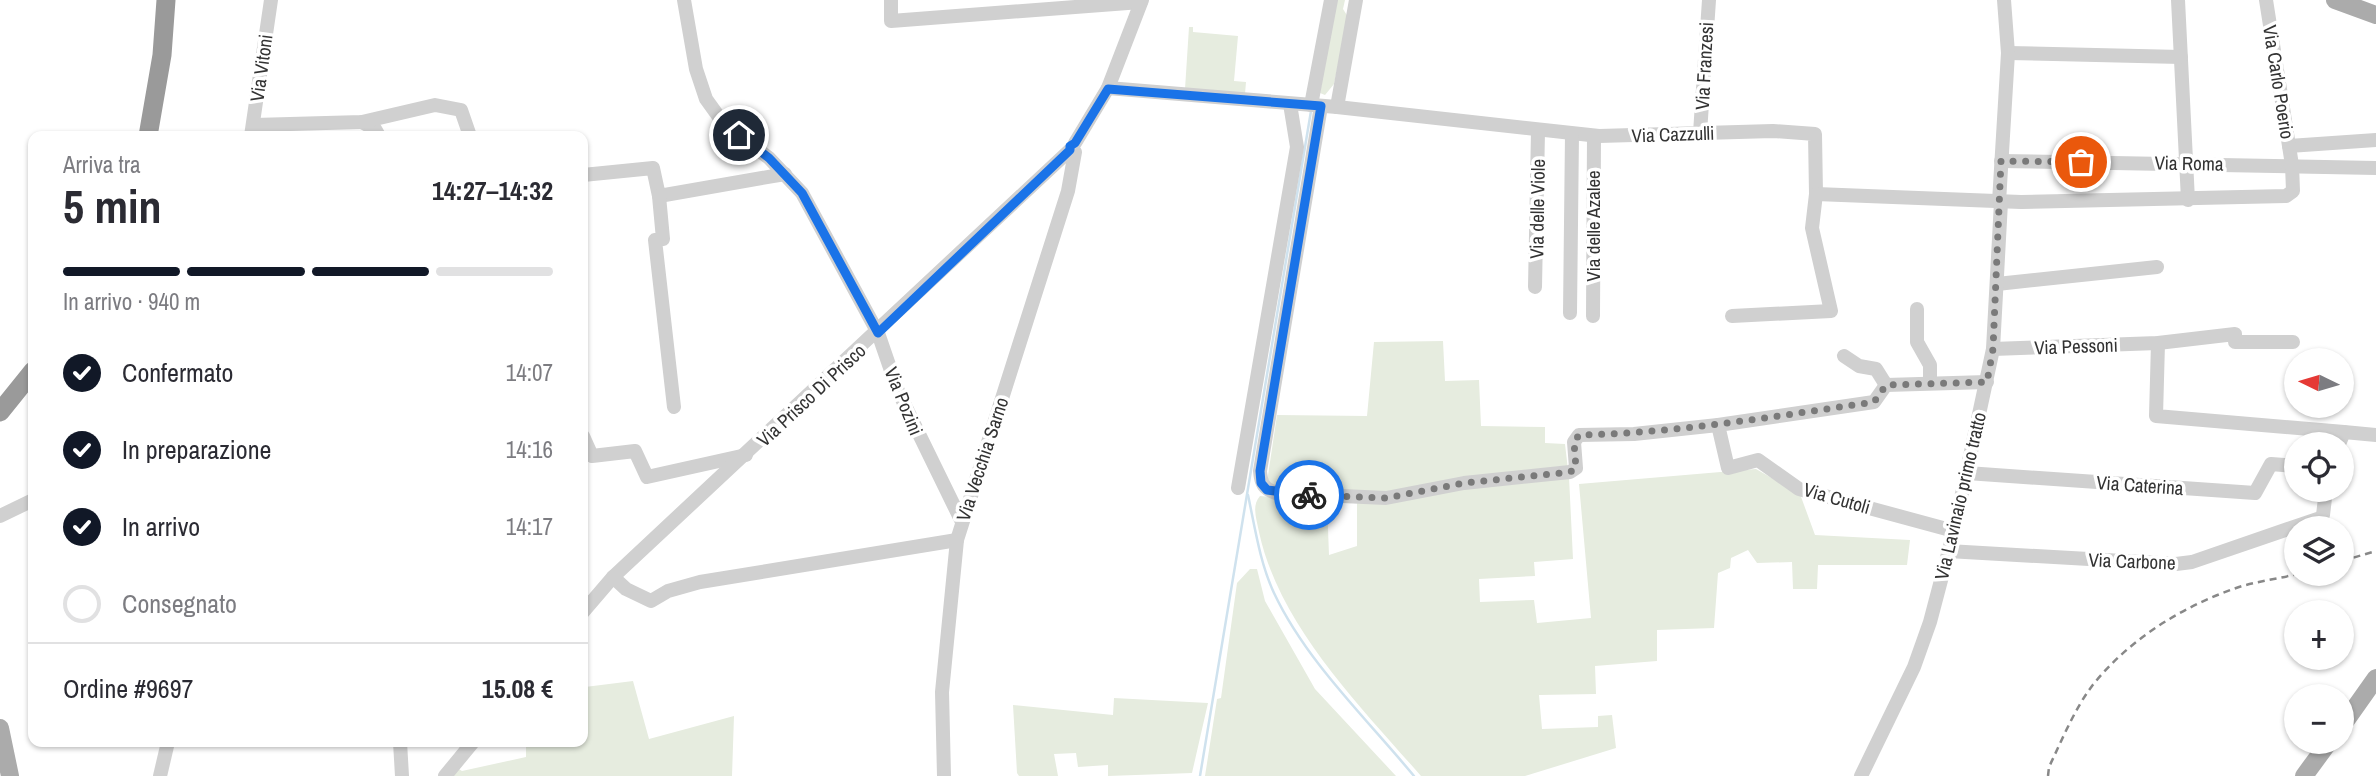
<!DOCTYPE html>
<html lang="it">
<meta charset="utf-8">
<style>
:root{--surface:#fff;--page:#f7f7f7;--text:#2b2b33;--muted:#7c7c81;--line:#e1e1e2;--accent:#111827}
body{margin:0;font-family:"Archivo Narrow",sans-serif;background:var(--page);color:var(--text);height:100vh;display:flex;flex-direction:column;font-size:26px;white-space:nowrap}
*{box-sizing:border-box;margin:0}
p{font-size:23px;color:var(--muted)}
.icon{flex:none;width:38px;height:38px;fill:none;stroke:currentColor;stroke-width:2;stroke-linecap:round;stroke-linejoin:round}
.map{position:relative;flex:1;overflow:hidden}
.sheet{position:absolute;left:28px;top:131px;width:560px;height:616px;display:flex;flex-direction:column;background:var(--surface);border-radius:14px;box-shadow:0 2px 5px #0004}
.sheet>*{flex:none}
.needle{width:46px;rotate:275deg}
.buttons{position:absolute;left:2284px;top:348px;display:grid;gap:14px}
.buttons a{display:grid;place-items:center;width:70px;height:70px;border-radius:50%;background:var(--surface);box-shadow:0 2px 5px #0004;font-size:35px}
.pin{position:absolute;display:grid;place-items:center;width:60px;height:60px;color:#fff;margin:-30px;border:4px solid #fff;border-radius:50%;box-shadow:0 2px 7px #0007}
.courier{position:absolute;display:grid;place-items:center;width:70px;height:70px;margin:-35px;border:5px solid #1a73e8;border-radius:50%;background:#fff;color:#222;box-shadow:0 2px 9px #0007}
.overview em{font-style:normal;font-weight:700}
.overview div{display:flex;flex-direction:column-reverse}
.overview{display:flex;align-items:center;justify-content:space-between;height:119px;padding:0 35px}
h1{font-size:46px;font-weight:700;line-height:52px}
.bar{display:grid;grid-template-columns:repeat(4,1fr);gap:10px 7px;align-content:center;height:84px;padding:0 35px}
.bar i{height:9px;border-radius:5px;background:var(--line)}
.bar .on{background:var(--accent)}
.bar p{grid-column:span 4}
.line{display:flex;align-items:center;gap:18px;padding:0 35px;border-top:2px solid var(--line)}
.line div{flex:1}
ol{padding:0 35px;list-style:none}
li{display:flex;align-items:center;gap:21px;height:77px}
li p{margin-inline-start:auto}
li .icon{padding:7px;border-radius:50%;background:var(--accent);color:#fff;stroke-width:4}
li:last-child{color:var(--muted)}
li i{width:38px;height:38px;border:4px solid var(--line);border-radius:50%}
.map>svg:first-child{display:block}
.green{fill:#e6ecdf}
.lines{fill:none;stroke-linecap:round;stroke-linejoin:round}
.stream{stroke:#cfe2ee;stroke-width:2.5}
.minor{stroke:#d0d0d0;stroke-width:14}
.major{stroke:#ababab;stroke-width:18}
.highway{stroke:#9a9a9a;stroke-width:19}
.rail{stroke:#888;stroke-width:2.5;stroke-dasharray:7 5;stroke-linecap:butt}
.done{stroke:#7a7a7a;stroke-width:7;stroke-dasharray:0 12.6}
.route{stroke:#1a73e8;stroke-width:9}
.labels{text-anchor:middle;stroke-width:7;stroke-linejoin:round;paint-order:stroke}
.street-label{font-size:19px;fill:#333;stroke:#fff}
</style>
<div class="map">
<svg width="2376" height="776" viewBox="0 0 2376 776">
<rect width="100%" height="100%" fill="#fff"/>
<g class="green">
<path d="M1335,0H1345L1343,9L1348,17L1334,84L1325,95L1320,93Z"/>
<path d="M1189,27H1193V32L1238,36L1234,81L1246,82L1245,94L1185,89Z"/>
<path d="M1443,341L1445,381L1479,380L1481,426L1545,427V443L1565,444L1568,470L1380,492L1270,486L1267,482L1277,415L1367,416L1374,342Z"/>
<path d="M1756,469L1800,494L1815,535L1910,540L1907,565H1818L1817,589H1793L1792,562L1757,563L1748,550L1731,558L1730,568L1718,573L1714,628L1657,630V661L1595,666L1596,694L1539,695L1542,729L1598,727V716L1612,715L1616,748L1525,776H1421C1360,706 1279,625 1259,532C1257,520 1251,506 1260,496L1327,502L1329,555L1357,546V501L1569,477L1573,559L1534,562L1535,576L1479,579L1480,602L1534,600L1537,623L1591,618L1579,484Z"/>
<path d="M1250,569H1257L1265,601L1315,689L1396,776H1205L1217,699L1221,698L1237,583Z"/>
<path d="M633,681L649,739L734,716L732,776H450L457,768L462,771L526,757V742H583L585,687Z"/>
<path d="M1114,698L1208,703L1192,773L1108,776V765L1078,767L1076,753L1054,754L1058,776H1019L1017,773L1013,705L1113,715Z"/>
</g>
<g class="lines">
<g class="stream">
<path d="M1248,495C1255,528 1260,563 1274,593C1306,661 1366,718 1414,776"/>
<path d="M1200,776L1311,111"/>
</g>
<g class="minor">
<path d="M684,0L696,69L706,99L724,124L769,158L802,193L878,333L898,391L962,522"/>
<path d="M891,0V21L1141,2"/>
<path d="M2178,0L2188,200"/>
<path d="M2008,53L2181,57"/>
<path d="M1108,88L1337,107L1599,136L1773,131L1815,134L1816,194L1812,228L1831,311L1732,316"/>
<path d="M1311,105L1331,0"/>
<path d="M1321,106L1260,471C1261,484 1264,489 1276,493L1386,498L1464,483L1570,472L1576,468L1574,442L1579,435L1634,434L1718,425"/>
<path d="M1337,107L1356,0"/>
<path d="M362,122L375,129L379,136"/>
<path d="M253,125L362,122L435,105L461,110L470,136"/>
<path d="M1700,133L1709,0"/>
<path d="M251,136L271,0"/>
<path d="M1075,143L1108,88L1142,0"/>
<path d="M2289,146L2376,140"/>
<path d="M2001,161L2376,168"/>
<path d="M583,175L653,168L659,196L785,174"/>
<path d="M1816,194L2021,202L2286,196L2293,191L2292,165L2266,0"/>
<path d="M659,196L663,239L655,240L674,407"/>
<path d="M1999,202L2008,53L2004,0"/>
<path d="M1997,284L2157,267"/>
<path d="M1535,287L1538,131"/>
<path d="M1917,309V342L1930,365V383"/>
<path d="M1570,313L1572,134"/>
<path d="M1593,316L1594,136"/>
<path d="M2158,343L2156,416L2344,432"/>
<path d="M1993,349L2158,343L2235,334V342H2293"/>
<path d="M1844,356L1859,366L1876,369L1886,385L1987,382"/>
<path d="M1886,385L1874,402L1718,425L1728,468L1758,460L1799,489L1954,531"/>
<path d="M583,436L592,456L635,451L647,477L746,455"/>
<path d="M2339,444L2344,432L2376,435"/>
<path d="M1967,473L2255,493L2271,464L2296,466"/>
<path d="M1238,488L1297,147L1290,104"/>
<path d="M0,516L33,500"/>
<path d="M1948,551L2176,564L2192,562L2320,518L2323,515L2326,490"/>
<path d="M613,577L626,589L651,601L668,591L700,582L957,540"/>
<path d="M583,612L613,577L1070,150"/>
<path d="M400,742L402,776"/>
<path d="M160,776L168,742"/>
<path d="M445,776L473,742"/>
<path d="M944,776L942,692L957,540L1068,191L1075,152"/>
<path d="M1861,776L1914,667L1930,622L1954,531L1993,349L2001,202"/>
</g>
<g class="major">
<path d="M2335,0L2376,15"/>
<path d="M2342,726L2376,678"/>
<path d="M0,728L10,776"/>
<path d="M2304,776L2329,742"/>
</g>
<g class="highway">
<path d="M148,136L162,55L166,0"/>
<path d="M0,412L33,371"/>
</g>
<g class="rail">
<path d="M2342,561L2376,551"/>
<path d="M2048,776L2049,767C2062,740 2074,710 2092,686C2129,639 2183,606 2239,587C2258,581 2278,579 2297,574"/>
</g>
</g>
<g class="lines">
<path class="done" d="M1309,495L1386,498L1464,483L1570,472L1576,468L1574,442L1579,435C1678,433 1776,416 1874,402L1886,385L1987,382L1993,349L2001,161L2081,162"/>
<path class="route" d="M739,135L769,158L802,193L878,333L1070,150V146L1075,143L1108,89L1321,106L1260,471L1261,483L1267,490L1309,495"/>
</g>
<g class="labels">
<g class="street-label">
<text transform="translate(1704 66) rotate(-87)" y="7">Via Franzesi</text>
<text transform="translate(261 68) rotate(-82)" y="7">Via Vitoni</text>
<text transform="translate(2279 82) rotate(81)" y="7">Via Carlo Poerio</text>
<text transform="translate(1673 134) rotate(-2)" y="7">Via Cazzulli</text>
<text transform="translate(2189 163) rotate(1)" y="7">Via Roma</text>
<text transform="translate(1537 209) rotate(-89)" y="7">Via delle Viole</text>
<text transform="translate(1593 226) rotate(-90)" y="7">Via delle Azalee</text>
<text transform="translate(2076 346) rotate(-2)" y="7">Via Pessoni</text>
<text transform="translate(811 395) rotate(-43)" y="7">Via Prisco Di Prisco</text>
<text transform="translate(904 401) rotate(68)" y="7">Via Pozini</text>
<text transform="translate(982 459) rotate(-72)" y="7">Via Vecchia Sarno</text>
<text transform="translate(2140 485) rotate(4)" y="7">Via Caterina</text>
<text transform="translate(1960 496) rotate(-77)" y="7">Via Lavinaio primo tratto</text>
<text transform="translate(1837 498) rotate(16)" y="7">Via Cutoli</text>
<text transform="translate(2132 561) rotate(2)" y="7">Via Carbone</text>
</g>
</g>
</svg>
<div class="buttons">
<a><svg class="needle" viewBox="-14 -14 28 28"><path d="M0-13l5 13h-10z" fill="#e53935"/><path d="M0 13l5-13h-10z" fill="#7c7c81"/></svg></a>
<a><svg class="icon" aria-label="locate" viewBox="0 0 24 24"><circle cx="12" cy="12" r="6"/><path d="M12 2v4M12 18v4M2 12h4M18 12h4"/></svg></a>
<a><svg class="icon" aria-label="layers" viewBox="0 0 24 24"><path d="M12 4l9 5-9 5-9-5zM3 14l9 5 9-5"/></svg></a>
<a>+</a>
<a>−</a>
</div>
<div class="pin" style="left:2081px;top:162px;background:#ea580c"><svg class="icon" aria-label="bag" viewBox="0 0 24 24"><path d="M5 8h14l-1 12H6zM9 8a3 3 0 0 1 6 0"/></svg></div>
<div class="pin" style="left:739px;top:135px;background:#1f2937"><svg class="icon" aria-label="home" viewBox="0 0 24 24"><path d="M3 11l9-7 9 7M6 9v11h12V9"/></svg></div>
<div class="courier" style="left:1309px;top:495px"><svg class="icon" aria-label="bike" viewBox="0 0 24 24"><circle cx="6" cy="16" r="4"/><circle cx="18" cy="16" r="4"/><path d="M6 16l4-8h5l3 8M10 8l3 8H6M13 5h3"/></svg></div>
<section class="sheet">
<div class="overview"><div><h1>5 min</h1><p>Arriva tra</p></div><em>14:27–14:32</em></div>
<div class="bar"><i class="on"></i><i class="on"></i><i class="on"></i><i></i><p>In arrivo · 940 m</p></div>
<ol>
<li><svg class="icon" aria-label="check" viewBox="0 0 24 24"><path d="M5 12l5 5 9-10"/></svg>Confermato<p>14:07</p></li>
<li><svg class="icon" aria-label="check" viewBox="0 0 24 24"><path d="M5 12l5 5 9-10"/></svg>In preparazione<p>14:16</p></li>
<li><svg class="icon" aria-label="check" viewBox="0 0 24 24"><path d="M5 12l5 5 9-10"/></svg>In arrivo<p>14:17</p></li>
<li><i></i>Consegnato</li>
</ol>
<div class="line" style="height:91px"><div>Ordine #9697</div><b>15.08 €</b></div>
</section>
</div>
